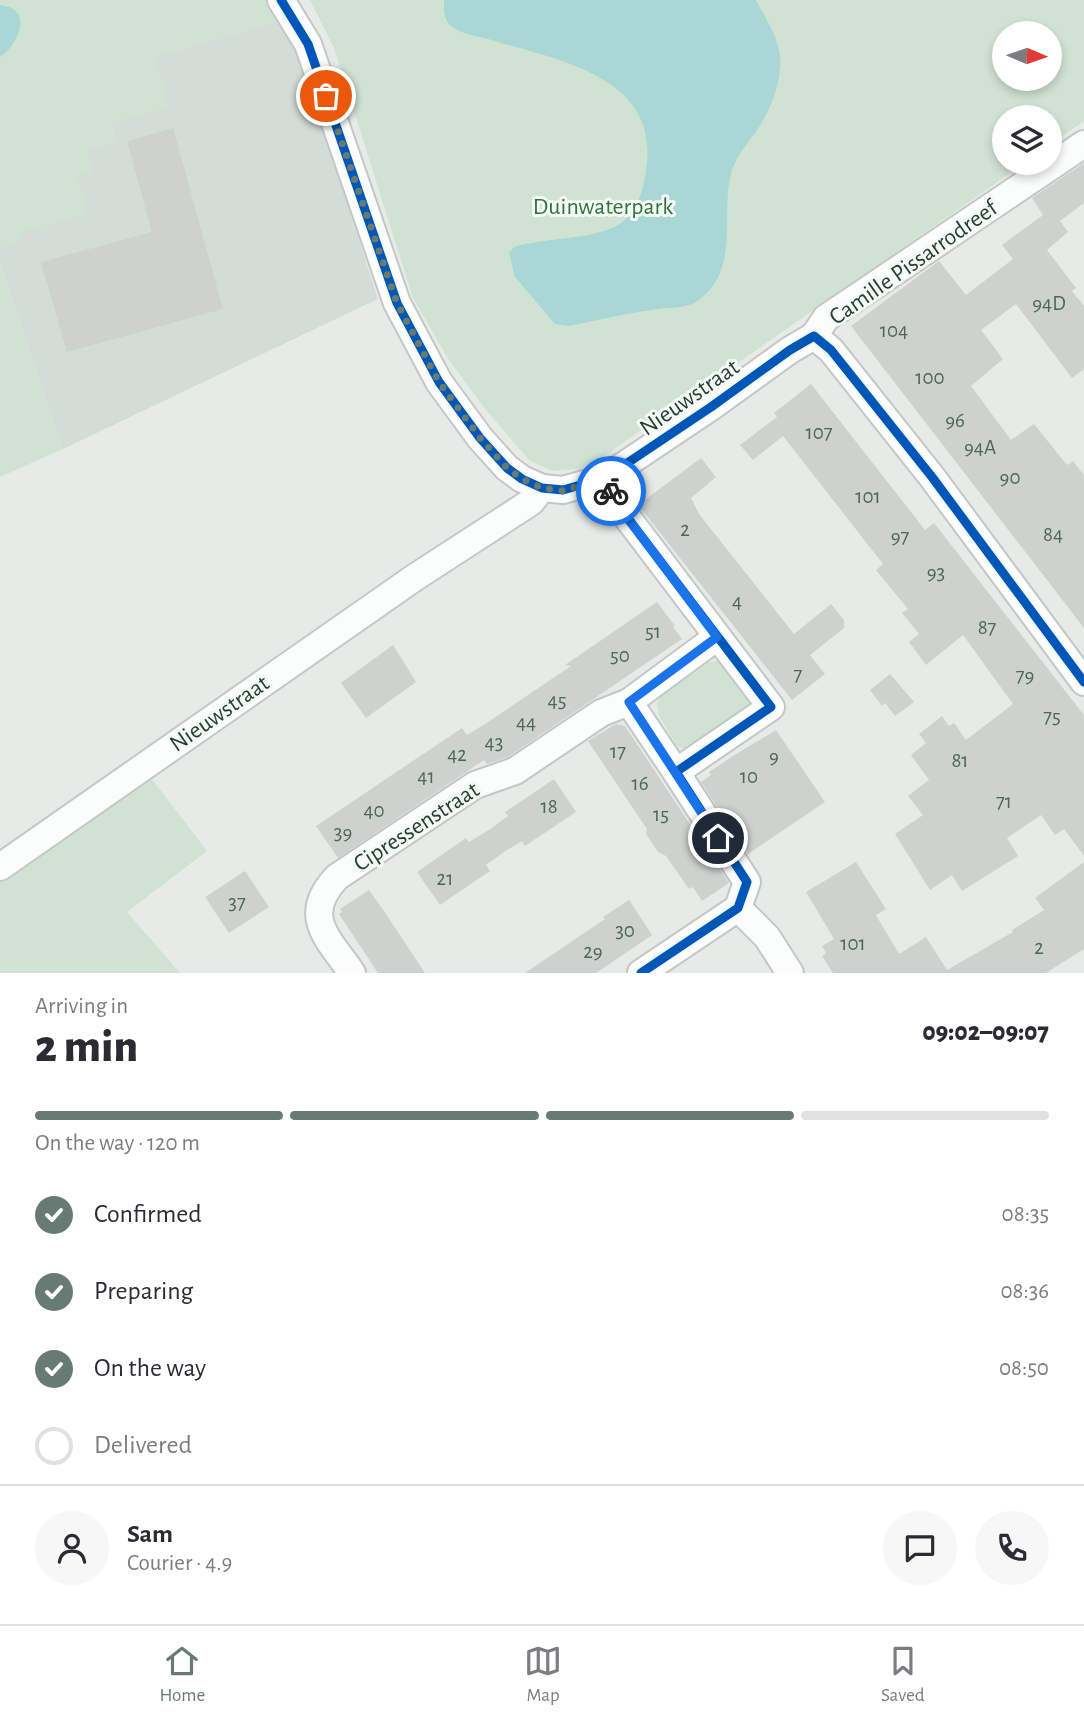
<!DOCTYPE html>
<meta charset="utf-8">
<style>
:root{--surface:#fff;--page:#f7f7f7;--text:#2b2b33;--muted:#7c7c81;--line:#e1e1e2;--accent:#687b72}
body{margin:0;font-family:"Alegreya Sans",sans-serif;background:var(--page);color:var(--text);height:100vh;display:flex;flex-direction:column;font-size:26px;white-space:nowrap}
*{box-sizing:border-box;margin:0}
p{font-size:23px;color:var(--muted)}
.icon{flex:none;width:38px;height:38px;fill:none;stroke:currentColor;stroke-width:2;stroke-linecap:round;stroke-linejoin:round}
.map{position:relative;height:973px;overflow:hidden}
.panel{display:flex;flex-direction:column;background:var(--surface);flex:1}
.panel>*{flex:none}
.needle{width:46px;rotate:92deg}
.buttons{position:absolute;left:992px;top:21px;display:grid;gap:14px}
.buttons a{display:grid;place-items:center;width:70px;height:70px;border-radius:50%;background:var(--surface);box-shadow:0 4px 10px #0003;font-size:35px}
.pin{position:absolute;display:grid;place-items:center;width:60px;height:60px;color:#fff;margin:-30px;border:4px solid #fff;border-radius:50%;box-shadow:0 2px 7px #0007}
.courier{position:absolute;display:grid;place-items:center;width:70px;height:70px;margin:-35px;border:5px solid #1a73e8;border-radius:50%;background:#fff;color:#222;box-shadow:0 2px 9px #0007}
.summary em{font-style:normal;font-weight:800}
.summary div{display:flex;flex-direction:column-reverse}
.summary{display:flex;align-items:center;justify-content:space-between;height:119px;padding:0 35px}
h1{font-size:46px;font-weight:800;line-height:52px}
.bar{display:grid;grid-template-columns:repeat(4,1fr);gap:10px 7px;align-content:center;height:84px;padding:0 35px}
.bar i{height:9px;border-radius:5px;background:var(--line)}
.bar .active{background:var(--accent)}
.bar p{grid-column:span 4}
.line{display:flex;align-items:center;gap:18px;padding:0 35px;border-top:2px solid var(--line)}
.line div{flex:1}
.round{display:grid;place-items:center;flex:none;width:74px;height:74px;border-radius:37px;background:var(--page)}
ol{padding:0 35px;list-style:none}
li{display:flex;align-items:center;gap:21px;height:77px}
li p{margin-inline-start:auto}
li .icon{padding:7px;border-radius:50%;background:var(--accent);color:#fff;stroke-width:4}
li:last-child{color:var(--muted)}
li i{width:38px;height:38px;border:4px solid var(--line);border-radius:50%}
.dock{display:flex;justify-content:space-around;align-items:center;height:98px;border-top:2px solid var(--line);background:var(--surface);font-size:19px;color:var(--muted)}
.dock a{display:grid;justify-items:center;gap:4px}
.dock .active{color:var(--accent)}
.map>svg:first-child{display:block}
.built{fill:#d4dcd7}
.green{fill:#d0e3d3;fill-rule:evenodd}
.water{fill:#a9d7d6}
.building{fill:#cdd2cf}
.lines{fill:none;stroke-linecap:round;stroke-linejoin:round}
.street-casing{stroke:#c3c8c5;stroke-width:30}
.street{stroke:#fbfcfc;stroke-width:26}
.cycleway-casing{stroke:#f5f9f6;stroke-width:13}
.cycleway{stroke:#0057b8;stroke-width:9}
.done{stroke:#687b72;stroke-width:7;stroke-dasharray:0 12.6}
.route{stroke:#1a73e8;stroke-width:9}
.labels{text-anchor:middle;stroke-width:6;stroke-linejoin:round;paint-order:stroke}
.number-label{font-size:21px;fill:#4f645a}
.park-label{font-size:24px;fill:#30743e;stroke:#f5f9f6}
.street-label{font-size:24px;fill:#243e32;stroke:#f5f9f6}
</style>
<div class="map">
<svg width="1084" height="973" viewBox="0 0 1084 973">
<rect width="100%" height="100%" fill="#e6ebe8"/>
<path class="built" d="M279,14L297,46L378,299L63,449L0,263V98L116,142L110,123L154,56L274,22Z"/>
<g class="green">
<path d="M0,0H266L279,14L274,22L154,56L168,107L110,123L116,142L86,151L92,172L77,176L87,214L21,232L22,240L0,248Z"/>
<path d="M310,0H1084V121L1050,145V117H1004V163H1025L607,454L579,469L552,471L530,461L485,409L447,357L413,298L334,48ZM1004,33H1050V79H1004Z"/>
<path d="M0,263L63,449L0,477Z"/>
<path d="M717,661H724L751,700L750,709L693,748L685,749L677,746L659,716L657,702L662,695L709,662Z"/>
<path d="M148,774L207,851L127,912L180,973H0V880Z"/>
</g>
<g class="water">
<path d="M444,0H756C767,22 783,43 780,69C778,92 768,115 755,133C746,145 737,156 732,170C719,214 742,266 699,300C688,309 672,307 658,309C628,313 599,320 569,326L555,324L515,277L509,253L514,247C547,237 587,241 618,225C636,215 644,189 646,170C661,78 562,61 495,41C482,37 461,35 450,25C443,19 444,8 444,0Z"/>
<path d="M0,5C34,8 19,44 0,57Z"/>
</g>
<g class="building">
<path d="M173,128L223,309L67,352L41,262L152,232L127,141Z"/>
<path d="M1084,163V203L1060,221L1068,232L1047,250L1076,288L1072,291L1084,306V369L1072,378L1016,304L981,330L1003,359L971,386L1011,440L1034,424L1067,465L1073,461L1084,475V628L851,326L939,261L966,295L1013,259L1002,245L1043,215L1032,198Z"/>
<path d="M811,384L925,530L934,523L1084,715V856L1064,829L1055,835L1041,815L1007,838L1018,856L962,891L952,875L930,890L895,834L923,815L908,796L929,780L911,755L926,743L919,734L942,716L949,726L954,723L966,740L1013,704L963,635L926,665L909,642L919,634L902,613L908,609L876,570L883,564L783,436L753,460L740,445L777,417L774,413Z"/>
<path d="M701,458L716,477L691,498L699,514L794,634L831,604L844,620V628L810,655L825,674L792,700L638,505Z"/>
<path d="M657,602L675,626L673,627L682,639L508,757L487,764L484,760L338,858L316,826L462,728L467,735L488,722L571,666L565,665Z"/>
<path d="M393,645L416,682L366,718L341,683Z"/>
<path d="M890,674L914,702L895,716L885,703L882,706L870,690Z"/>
<path d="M616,724L625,726L729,883L702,901L693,887L689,889L666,856L658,852L646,834L647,829L588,741Z"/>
<path d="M776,730L825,802L748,854L701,782L711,775L709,772L733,756Z"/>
<path d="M554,779L576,812L525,846L522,841L504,852L486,865L490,871L440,905L417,872L466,838L469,842L489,830L508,816L505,812Z"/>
<path d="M856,862L886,909L876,915L899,954L926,937L947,970L1013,932L1012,930L1044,910L1035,898L1084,862V949L1046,973H833L822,956L826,953L822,946L834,939L806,892Z"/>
<path d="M245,871L269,907L229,933L205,897Z"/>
<path d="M369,890L384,911L425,973H378L339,914L342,912L340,909Z"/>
<path d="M629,900L652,935L596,973H525L605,919L603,917Z"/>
</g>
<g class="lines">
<defs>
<g id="street">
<path d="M281,0L308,44L397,303L439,382L480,438L507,468L522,479L542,488L563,490L605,478L711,407L790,350L814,336L831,350L932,477L1084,682"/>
<path d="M814,336L826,318L1084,144"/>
<path d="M605,478L620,508L771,707L676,772L747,882L738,908L641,973"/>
<path d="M629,702L676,772"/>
<path d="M0,867L414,578L531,502L542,488"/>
<path d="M738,908L767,937L790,973"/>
<path d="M352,973C328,938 300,916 337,877L475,785L515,771L601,713L629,702L717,637"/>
</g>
</defs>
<use href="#street" class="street-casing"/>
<use href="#street" class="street"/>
<defs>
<g id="cycleway">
<path d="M281,0L308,44L397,303L439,382L480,438L507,468L522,479L542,488L563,490L605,478L711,407L790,350L814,336L831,350L932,477L1084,682"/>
<path d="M605,478L620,508L771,707L676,772L747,882L738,908L641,973"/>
</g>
</defs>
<use href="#cycleway" class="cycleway-casing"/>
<use href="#cycleway" class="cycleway"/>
</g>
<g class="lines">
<path class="done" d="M326,96L397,303L439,382L453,401L480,438L507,468L522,479L542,488L563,491L605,478L611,491"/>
<path class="route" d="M611,491L620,508L717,637L629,702L718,838"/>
</g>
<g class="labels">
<g class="number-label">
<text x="1049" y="310">94D</text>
<text x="894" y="337">104</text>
<text x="930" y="384">100</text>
<text x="955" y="427">96</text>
<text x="819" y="439">107</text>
<text x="980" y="454">94A</text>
<text x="1010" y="484">90</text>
<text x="868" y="503">101</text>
<text x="685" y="536">2</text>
<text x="1053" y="541">84</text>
<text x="900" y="543">97</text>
<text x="936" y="579">93</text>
<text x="737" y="608">4</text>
<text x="987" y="634">87</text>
<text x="653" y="638">51</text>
<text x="620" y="662">50</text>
<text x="798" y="681">7</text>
<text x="1025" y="682">79</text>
<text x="557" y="707">45</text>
<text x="1052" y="723">75</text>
<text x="526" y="729">44</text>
<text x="494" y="749">43</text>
<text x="618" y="758">17</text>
<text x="457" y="761">42</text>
<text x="774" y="763">9</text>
<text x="960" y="767">81</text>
<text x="426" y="783">41</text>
<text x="749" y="783">10</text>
<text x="640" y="790">16</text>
<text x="1004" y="808">71</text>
<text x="549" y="813">18</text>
<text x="374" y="817">40</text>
<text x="661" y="821">15</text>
<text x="343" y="839">39</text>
<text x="445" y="885">21</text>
<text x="237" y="909">37</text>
<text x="625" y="937">30</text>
<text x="853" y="950">101</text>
<text x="1039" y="954">2</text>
<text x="593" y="958">29</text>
</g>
<g class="park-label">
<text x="603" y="214">Duinwaterpark</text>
</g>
<g class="street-label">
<text transform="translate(913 262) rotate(-35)" y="8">Camille Pissarrodreef</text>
<text transform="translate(689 397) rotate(-35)" y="8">Nieuwstraat</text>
<text transform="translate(219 713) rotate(-35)" y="8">Nieuwstraat</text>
<text transform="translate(416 826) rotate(-33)" y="8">Cipressenstraat</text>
</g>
</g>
</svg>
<div class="buttons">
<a><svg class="needle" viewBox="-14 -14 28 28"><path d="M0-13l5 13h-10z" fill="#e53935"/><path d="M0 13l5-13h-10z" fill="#7c7c81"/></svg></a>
<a><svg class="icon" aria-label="layers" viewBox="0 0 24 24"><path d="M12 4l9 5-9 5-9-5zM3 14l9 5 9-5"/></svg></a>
</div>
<div class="pin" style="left:326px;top:96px;background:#ea580c"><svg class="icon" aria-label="bag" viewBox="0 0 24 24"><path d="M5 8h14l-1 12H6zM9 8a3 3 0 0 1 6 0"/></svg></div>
<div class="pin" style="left:718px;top:838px;background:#1f2937"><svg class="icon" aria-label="home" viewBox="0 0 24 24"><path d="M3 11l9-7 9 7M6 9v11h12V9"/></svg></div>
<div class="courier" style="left:611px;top:491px"><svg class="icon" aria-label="bike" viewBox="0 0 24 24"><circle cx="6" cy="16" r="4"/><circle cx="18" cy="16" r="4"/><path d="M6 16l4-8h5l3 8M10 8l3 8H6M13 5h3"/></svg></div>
</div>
<section class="panel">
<div class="summary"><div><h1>2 min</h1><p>Arriving in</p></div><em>09:02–09:07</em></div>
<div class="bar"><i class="active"></i><i class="active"></i><i class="active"></i><i></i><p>On the way · 120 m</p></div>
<ol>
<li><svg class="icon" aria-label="check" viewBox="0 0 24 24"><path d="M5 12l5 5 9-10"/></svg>Confirmed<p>08:35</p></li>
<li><svg class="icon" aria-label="check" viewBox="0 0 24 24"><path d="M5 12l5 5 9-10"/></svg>Preparing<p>08:36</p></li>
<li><svg class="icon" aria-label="check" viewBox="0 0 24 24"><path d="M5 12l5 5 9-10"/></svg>On the way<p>08:50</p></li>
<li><i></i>Delivered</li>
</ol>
<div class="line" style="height:126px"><a class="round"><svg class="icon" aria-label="person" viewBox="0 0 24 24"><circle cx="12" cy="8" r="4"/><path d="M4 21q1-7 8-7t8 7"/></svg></a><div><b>Sam</b><p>Courier · 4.9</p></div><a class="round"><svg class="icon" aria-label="chat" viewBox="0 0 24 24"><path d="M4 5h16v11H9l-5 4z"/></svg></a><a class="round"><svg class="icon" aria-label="phone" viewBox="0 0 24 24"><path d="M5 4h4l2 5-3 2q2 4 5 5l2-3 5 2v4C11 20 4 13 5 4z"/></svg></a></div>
</section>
<nav class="dock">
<a class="active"><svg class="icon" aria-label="home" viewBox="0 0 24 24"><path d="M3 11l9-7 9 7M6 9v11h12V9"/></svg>Home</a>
<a><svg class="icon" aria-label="map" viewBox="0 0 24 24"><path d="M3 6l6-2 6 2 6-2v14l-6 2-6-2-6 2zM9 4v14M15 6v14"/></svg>Map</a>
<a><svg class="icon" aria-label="saved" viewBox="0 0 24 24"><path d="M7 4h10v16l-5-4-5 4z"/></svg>Saved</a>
</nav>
